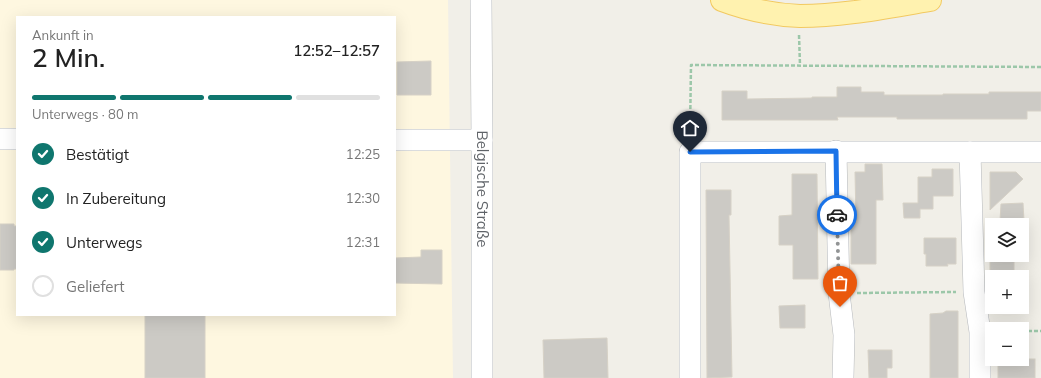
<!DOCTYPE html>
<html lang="de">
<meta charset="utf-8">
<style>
:root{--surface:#fff;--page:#f6f6f6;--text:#222;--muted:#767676;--line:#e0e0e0;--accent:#0f766e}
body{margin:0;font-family:Mulish,sans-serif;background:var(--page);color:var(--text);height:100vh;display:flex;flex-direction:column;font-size:15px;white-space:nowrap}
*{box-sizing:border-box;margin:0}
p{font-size:13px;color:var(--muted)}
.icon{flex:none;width:22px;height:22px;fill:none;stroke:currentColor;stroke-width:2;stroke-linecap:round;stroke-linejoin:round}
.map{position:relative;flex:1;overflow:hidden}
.side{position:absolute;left:16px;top:16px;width:380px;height:300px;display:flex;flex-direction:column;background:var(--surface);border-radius:0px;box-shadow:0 4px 16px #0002}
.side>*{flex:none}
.tools{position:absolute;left:985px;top:218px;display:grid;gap:8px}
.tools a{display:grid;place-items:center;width:44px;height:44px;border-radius:0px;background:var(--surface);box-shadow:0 4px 16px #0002;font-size:20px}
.pin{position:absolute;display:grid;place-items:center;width:34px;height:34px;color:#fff;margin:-41px -17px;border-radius:50% 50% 50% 0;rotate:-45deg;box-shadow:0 0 4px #0007}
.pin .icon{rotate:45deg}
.courier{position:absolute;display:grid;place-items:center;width:40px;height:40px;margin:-20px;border:3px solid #1a73e8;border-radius:50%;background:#fff;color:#222;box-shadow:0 1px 5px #0007}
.head em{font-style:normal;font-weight:600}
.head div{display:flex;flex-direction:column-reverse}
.head{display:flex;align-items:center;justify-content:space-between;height:68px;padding:0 16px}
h1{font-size:26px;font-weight:600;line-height:30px}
.bar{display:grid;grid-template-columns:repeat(4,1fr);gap:6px 4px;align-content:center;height:48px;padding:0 16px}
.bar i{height:5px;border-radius:3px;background:var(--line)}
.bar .selected{background:var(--accent)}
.bar p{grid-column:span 4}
ol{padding:0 16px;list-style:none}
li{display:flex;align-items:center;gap:12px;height:44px}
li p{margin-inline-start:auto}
li .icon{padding:4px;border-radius:50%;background:var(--accent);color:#fff;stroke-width:4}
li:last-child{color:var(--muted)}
li i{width:22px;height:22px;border:2px solid var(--line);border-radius:50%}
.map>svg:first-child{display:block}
.commercial{fill:#fef7e0;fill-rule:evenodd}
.building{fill:#cccac5;stroke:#d6d1c6}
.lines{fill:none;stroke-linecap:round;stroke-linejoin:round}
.minor-casing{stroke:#b5b8bc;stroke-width:22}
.major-casing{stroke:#f2c960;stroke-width:24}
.path{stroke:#9cc7a9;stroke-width:2.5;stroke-dasharray:4 2;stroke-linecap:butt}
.minor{stroke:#fff;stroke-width:21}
.major{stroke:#fff2af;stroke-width:22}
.done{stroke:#929495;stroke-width:4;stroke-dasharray:0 7.2}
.route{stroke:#1a73e8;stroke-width:5}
.labels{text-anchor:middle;stroke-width:3;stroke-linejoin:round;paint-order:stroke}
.street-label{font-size:15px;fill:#5f6368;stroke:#fff}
</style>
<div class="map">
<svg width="1041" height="378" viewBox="0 0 1041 378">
<rect width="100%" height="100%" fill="#f1efe8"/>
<path class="commercial" d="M0,0H448L453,378H0ZM17,17H395V315H17Z"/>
<g class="building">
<path d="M431,61V95H397V62Z"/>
<path d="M837,87H861V92H884V95H943V94H989V92H1041V111H1027V119H897V117H837L838,120H722V91H747V99L812,98V97H837Z"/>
<path d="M865,164H882L883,200H876V264H851V220H856L855,172H865Z"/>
<path d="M932,169H953V196H933V209H920V218H904L903,203H918V177H932Z"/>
<path d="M990,172H1016L1023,179L990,210Z"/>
<path d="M792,174H817L818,279H793V245H779V216L792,215Z"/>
<path d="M706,190H731V215H729L732,377L707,378Z"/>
<path d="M1023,203L1024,221H1000L1001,204Z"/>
<path d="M0,224H14V226H17V269H14V270H0Z"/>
<path d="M924,238H956V264H947L948,266H926V254H924Z"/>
<path d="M421,250H442V284L395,283V258L421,257Z"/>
<rect x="990" y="255" width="24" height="16"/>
<path d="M805,305V328H780L779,306Z"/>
<path d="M946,311H958V378H930V314L943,313Z"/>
<rect x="145" y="315" width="60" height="63"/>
<path d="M607,338L608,378H544L543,340Z"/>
<path d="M868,350H892V368H887V378H869Z"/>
<rect x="998" y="359" width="37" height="19"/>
</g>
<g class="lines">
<defs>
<g id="minor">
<path id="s1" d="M481,0L482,140V378"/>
<path d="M0,139H17"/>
<path d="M395,140H482"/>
<path d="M836,151L839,293L844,335L843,378"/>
<path d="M970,152L974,292L980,332V378"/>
<path d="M690,378V152H1041"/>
</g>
<path id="major" d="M722,0C746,9 774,15 800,16C844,16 887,7 930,0"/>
</defs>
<use href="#minor" class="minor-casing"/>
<use href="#major" class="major-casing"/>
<g class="path">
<path d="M799,35L800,65"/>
<path d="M690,133L691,65L1041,67"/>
<path d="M857,293L956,292"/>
<path d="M1022,331H1041"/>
</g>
<use href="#minor" class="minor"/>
<use href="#major" class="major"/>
</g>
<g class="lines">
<path class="done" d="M837,215L839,293L840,307"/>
<path class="route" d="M690,152L836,151L837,215"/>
</g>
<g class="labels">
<g class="street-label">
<text dy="5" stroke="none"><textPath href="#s1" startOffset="189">Belgische Straße</textPath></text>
</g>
</g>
</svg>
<div class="tools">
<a><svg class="icon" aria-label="layers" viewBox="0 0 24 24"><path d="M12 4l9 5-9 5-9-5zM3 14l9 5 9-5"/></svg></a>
<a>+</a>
<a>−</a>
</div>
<div class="pin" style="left:840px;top:307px;background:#ea580c"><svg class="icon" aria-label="bag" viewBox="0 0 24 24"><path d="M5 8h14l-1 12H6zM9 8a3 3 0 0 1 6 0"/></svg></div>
<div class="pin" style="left:690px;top:152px;background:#1f2937"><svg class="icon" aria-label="home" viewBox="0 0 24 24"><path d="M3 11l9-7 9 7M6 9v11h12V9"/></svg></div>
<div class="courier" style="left:837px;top:215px"><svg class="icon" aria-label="car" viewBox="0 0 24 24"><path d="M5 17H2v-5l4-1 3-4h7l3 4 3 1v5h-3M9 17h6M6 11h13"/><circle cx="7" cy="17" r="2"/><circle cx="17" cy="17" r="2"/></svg></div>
<section class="side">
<div class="head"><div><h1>2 Min.</h1><p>Ankunft in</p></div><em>12:52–12:57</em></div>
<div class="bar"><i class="selected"></i><i class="selected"></i><i class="selected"></i><i></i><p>Unterwegs · 80 m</p></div>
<ol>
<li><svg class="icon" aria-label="check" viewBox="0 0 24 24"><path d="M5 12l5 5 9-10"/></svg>Bestätigt<p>12:25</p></li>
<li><svg class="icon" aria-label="check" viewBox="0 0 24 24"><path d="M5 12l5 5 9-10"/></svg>In Zubereitung<p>12:30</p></li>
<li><svg class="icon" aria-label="check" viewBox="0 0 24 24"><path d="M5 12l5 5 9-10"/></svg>Unterwegs<p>12:31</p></li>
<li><i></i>Geliefert</li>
</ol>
</section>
</div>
